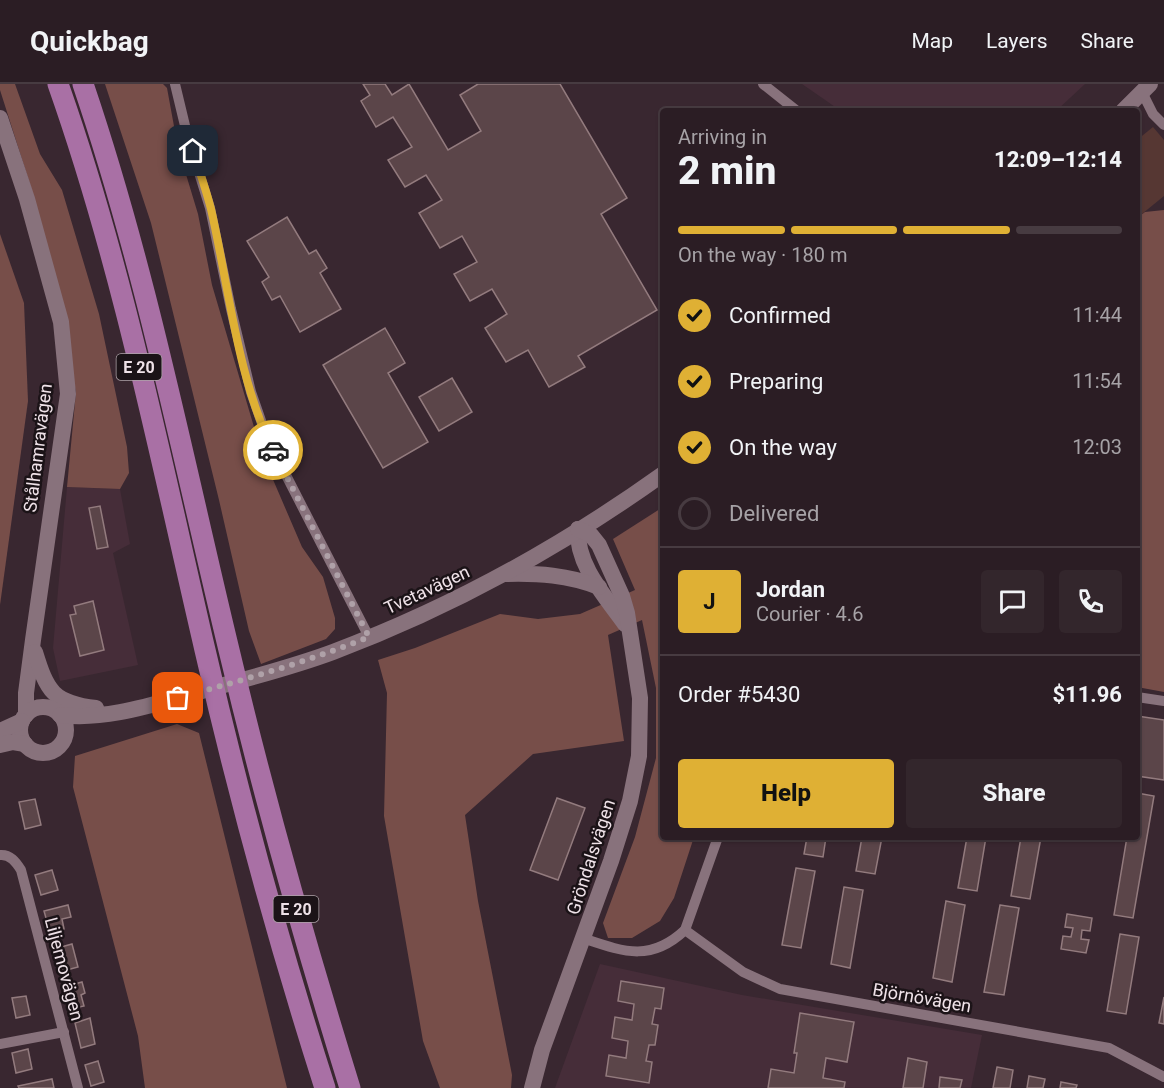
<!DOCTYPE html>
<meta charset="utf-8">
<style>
:root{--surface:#2b1d24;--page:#33262c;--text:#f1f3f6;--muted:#a6a2a6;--line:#473b41;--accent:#dfb034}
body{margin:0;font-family:Roboto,sans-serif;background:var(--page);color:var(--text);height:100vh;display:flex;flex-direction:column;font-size:22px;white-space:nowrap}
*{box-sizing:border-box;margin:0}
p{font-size:20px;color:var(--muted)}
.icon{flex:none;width:33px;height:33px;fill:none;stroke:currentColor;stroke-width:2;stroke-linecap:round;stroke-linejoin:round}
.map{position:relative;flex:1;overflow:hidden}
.panel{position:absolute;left:660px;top:24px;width:480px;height:732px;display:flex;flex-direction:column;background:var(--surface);border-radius:6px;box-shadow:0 2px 4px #0004,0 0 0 2px var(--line)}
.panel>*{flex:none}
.pin{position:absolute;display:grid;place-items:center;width:51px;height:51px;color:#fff;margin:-26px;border-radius:12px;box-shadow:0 3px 9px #0006}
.courier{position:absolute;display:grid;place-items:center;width:60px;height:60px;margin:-30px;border:4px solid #dfb034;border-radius:50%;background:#fff;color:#222;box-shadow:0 2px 8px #0007}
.head em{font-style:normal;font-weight:800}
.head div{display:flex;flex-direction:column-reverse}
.head{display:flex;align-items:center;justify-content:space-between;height:102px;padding:0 18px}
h1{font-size:39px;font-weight:800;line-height:45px}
.bar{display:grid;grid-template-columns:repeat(4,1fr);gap:9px 6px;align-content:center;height:72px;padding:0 18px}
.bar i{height:8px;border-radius:4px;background:var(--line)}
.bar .on{background:var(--accent)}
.bar p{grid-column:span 4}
.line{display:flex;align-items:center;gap:15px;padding:0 18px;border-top:2px solid var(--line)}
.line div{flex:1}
.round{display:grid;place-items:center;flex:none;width:63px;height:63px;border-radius:6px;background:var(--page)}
ol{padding:0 18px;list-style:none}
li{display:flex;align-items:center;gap:18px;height:66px}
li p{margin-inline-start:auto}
li .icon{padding:6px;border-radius:50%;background:var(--accent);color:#111;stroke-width:4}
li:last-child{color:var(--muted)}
li i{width:33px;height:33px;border:3px solid var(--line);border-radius:50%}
.action{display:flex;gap:12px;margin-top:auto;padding:12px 18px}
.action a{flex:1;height:69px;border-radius:6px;background:var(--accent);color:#111;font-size:24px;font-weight:800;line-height:69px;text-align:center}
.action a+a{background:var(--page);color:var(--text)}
header{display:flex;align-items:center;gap:36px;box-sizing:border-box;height:84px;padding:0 30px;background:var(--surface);border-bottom:2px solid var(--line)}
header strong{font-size:28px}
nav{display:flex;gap:33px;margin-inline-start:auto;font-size:21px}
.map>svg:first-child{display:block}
.built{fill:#462d39}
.green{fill:#563733}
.forest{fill:#774e49}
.building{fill:#5b4549;stroke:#937b7e;stroke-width:1.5}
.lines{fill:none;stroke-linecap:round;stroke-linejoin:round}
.street{stroke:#88727c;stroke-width:10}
.secondary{stroke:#88727c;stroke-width:16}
.highway{stroke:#a970a5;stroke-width:21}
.done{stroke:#afa1a8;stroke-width:6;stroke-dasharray:0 10.8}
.route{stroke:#dfb034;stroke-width:8}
.labels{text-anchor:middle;stroke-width:5;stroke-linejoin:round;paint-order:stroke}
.shield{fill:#1b1317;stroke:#afa4a9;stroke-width:1.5}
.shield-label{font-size:16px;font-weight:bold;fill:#efe2e8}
.street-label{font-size:18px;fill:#efe2e8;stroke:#1b1317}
</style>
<header>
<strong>Quickbag</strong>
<nav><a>Map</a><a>Layers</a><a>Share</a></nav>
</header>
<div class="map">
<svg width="1164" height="1004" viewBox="0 0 1164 1004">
<rect width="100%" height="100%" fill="#392730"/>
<g class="built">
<path d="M802,0H1085L1056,27H841Z"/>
<path d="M67,403L120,405L130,460L113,469L138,581L60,597L53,564Z"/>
<path d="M600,880L742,911L982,951L971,1004H555Z"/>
</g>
<path class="green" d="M1153,43L1164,56V112L1137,134V56Z"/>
<g class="forest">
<path d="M0,0H15L40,70L62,106L99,230L127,363L129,389L120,405L67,403L76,308L34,113L0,6Z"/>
<path d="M105,0H163L167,4L178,64L198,130L212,201L262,370L302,463L323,493L335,534V545L326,555L261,580L249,547L219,416L151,139Z"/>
<path d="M1164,126V608L1137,603V134L1145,128Z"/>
<path d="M0,150L24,219L28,317L0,521Z"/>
<path d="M663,423V753H694L674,814L660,837L632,854H608L603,839L635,753L656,674V604L642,536L608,551L624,657L533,670L465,731L478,817L512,991L511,1004H440L423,957L384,732L387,609L378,576L415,564L500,530L538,535L580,530L635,506L613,455Z"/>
<path d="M177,640L199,649L287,1004H145L138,952L73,703L75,672Z"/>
</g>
<g class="building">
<path d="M363,0H385L392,11L409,0L448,66L481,47L460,11L478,0H560L627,114L601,130L657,226L578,272L585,283L549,303L528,266L506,278L485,244L507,230L492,205L470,217L454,190L477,178L462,152L440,164L419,129L442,116L426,91L405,103L388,76L412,63L393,33L376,43L361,17L370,11Z"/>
<path d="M287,133L309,170L316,166L327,184L320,189L341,225L300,248L280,212L272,216L262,198L269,193L247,157Z"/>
<path d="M385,244L405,279L388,289L428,358L383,384L323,281Z"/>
<path d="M452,294L472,328L439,347L419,313Z"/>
<path d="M100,422L108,463L97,465L89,424Z"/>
<path d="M93,517L104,566L80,572L70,531L76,530L74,522Z"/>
<path d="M1137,632L1164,636V696L1137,692Z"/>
<path d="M1137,709L1154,712L1133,834L1114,831L1127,753H1137Z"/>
<path d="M557,714L585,724L558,796L530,786Z"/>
<path d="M35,715L41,741L25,745L19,718Z"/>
<path d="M807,753H826L823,773L804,770Z"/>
<path d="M862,753H882L875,790L856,787Z"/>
<path d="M967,753H986L977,807L958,804Z"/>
<path d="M1021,753H1041L1030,815L1011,812Z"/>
<path d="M796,784L815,787L801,864L782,861Z"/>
<path d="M52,786L58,806L41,811L35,791Z"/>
<path d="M844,803L863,806L850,884L831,880Z"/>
<path d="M946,817L965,821L952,898L933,894Z"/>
<path d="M68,821L71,833L62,835L64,845L50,848L44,827Z"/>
<path d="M1000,821L1019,824L1004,911L984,908Z"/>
<path d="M1067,830L1092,834L1090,847L1082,846L1081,855L1089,856L1086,869L1061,865L1063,852L1071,853L1073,844L1065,843Z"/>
<path d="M1120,850L1139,853L1126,930L1107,927Z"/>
<path d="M72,860L78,883L63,887L61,878L57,879L54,865Z"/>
<path d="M621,897L664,904L661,925L655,924L652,940L658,941L655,961H649L646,977L652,978L649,999L606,992L609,971L626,974L628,957L612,954L615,933L632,936L634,920L618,917Z"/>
<path d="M82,898L85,909L81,911L84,922L70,925L64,903Z"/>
<path d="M26,912L30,931L16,934L12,914Z"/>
<path d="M1164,913V940L1159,939Z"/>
<path d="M800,929L854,938L847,978L826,974L823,994L845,998L844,1004H768L771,985L794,989L797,969H794Z"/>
<path d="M90,934L95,960L81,964L75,939Z"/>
<path d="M28,965L32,985L16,989L12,969Z"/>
<path d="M908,974L927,978L923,1004H903Z"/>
<path d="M98,977L104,998L91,1002L85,981Z"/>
<path d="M997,983L1013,986L1010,1004H993Z"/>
<path d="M1029,992L1045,995L1043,1004H1027Z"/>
<path d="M940,993L962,996L960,1004H939Z"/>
<path d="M52,995L54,1004H19L18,1002Z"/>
<path d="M1061,998L1077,1001L1076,1004H1060Z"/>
</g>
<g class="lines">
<g class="street">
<path d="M175,0L187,50L210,124L231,225L251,308L267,354L369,553"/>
<path d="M763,0L797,27"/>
<path d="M1142,8L1153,30L1164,41"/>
<path d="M1137,613L1164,617"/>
<path d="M0,771C10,770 16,778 21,786L78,1004"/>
<path d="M685,846L743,888L780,905L1109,964L1164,993"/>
<path d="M585,855C624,868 651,878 685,846L718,753"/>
<path d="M0,960L64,948"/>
</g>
<g class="secondary">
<path d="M1123,27L1150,0"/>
<path d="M0,34L27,115L61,238L68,310L33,556L26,609V631"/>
<path d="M578,445C576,481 605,512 625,540"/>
<path d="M505,490C538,489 568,491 599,503"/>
<path d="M35,568C47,607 53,619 96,624"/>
<circle cx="43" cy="646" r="23"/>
<path d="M60,631C108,637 157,619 202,607C246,595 290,584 333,568C450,524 561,463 663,390"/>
<path d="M0,647L22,637"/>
<path d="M0,661L13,658L25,660"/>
<path d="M532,1004L542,966L611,777L630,717L639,672L640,614L627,529L622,512L599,461L591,451L578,445"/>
</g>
<g class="highway">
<path d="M58,0C123,184 161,377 205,566C239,714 279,860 325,1004"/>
<path d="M83,0C146,185 183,376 229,566C264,714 305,859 350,1004"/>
</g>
</g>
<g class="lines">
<path class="done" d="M178,614C243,596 307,578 369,553L273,366"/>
<path class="route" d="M193,67C199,86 206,105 211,125C229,203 237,293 273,366"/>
</g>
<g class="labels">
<g class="shield">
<rect x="116.5" y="270" width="45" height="26" rx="4.5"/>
<rect x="273.5" y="812" width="45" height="26" rx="4.5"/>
</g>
<g class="shield-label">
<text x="139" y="289">E 20</text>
<text x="296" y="831">E 20</text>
</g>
<g class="street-label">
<text transform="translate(38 364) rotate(-83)" y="6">Stålhamravägen</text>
<text transform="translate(427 506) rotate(-25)" y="6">Tvetavägen</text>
<text transform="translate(591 773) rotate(-72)" y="6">Gröndalsvägen</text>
<text transform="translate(64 885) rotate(75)" y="6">Liljemovägen</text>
<text transform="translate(922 914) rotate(10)" y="6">Björnövägen</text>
</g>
</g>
</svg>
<div class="pin" style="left:178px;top:614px;background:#ea580c"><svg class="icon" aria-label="bag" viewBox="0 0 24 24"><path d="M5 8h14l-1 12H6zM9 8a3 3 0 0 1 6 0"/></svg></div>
<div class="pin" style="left:193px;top:67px;background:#1f2937"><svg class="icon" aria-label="home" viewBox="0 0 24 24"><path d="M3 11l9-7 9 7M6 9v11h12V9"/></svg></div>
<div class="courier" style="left:273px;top:366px"><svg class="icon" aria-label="car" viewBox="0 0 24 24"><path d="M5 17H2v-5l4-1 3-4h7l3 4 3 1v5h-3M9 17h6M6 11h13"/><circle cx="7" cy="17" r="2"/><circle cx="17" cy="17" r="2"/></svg></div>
<section class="panel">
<div class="head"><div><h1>2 min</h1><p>Arriving in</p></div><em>12:09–12:14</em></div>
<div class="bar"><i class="on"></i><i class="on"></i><i class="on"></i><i></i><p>On the way · 180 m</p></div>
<ol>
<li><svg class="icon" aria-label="check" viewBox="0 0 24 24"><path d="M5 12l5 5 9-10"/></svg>Confirmed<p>11:44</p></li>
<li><svg class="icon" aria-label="check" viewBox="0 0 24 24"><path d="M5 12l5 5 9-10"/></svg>Preparing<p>11:54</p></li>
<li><svg class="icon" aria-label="check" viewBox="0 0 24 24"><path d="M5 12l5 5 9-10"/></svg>On the way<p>12:03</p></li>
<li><i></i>Delivered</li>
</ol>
<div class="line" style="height:108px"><b class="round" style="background:var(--accent);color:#111">J</b><div><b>Jordan</b><p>Courier · 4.6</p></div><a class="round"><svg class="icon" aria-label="chat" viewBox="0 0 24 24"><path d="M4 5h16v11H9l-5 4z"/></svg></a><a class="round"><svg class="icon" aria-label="phone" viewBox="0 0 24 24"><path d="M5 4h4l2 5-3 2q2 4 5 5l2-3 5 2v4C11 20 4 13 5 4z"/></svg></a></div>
<div class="line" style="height:78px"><div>Order #5430</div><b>$11.96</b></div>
<div class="action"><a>Help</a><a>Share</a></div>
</section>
</div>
